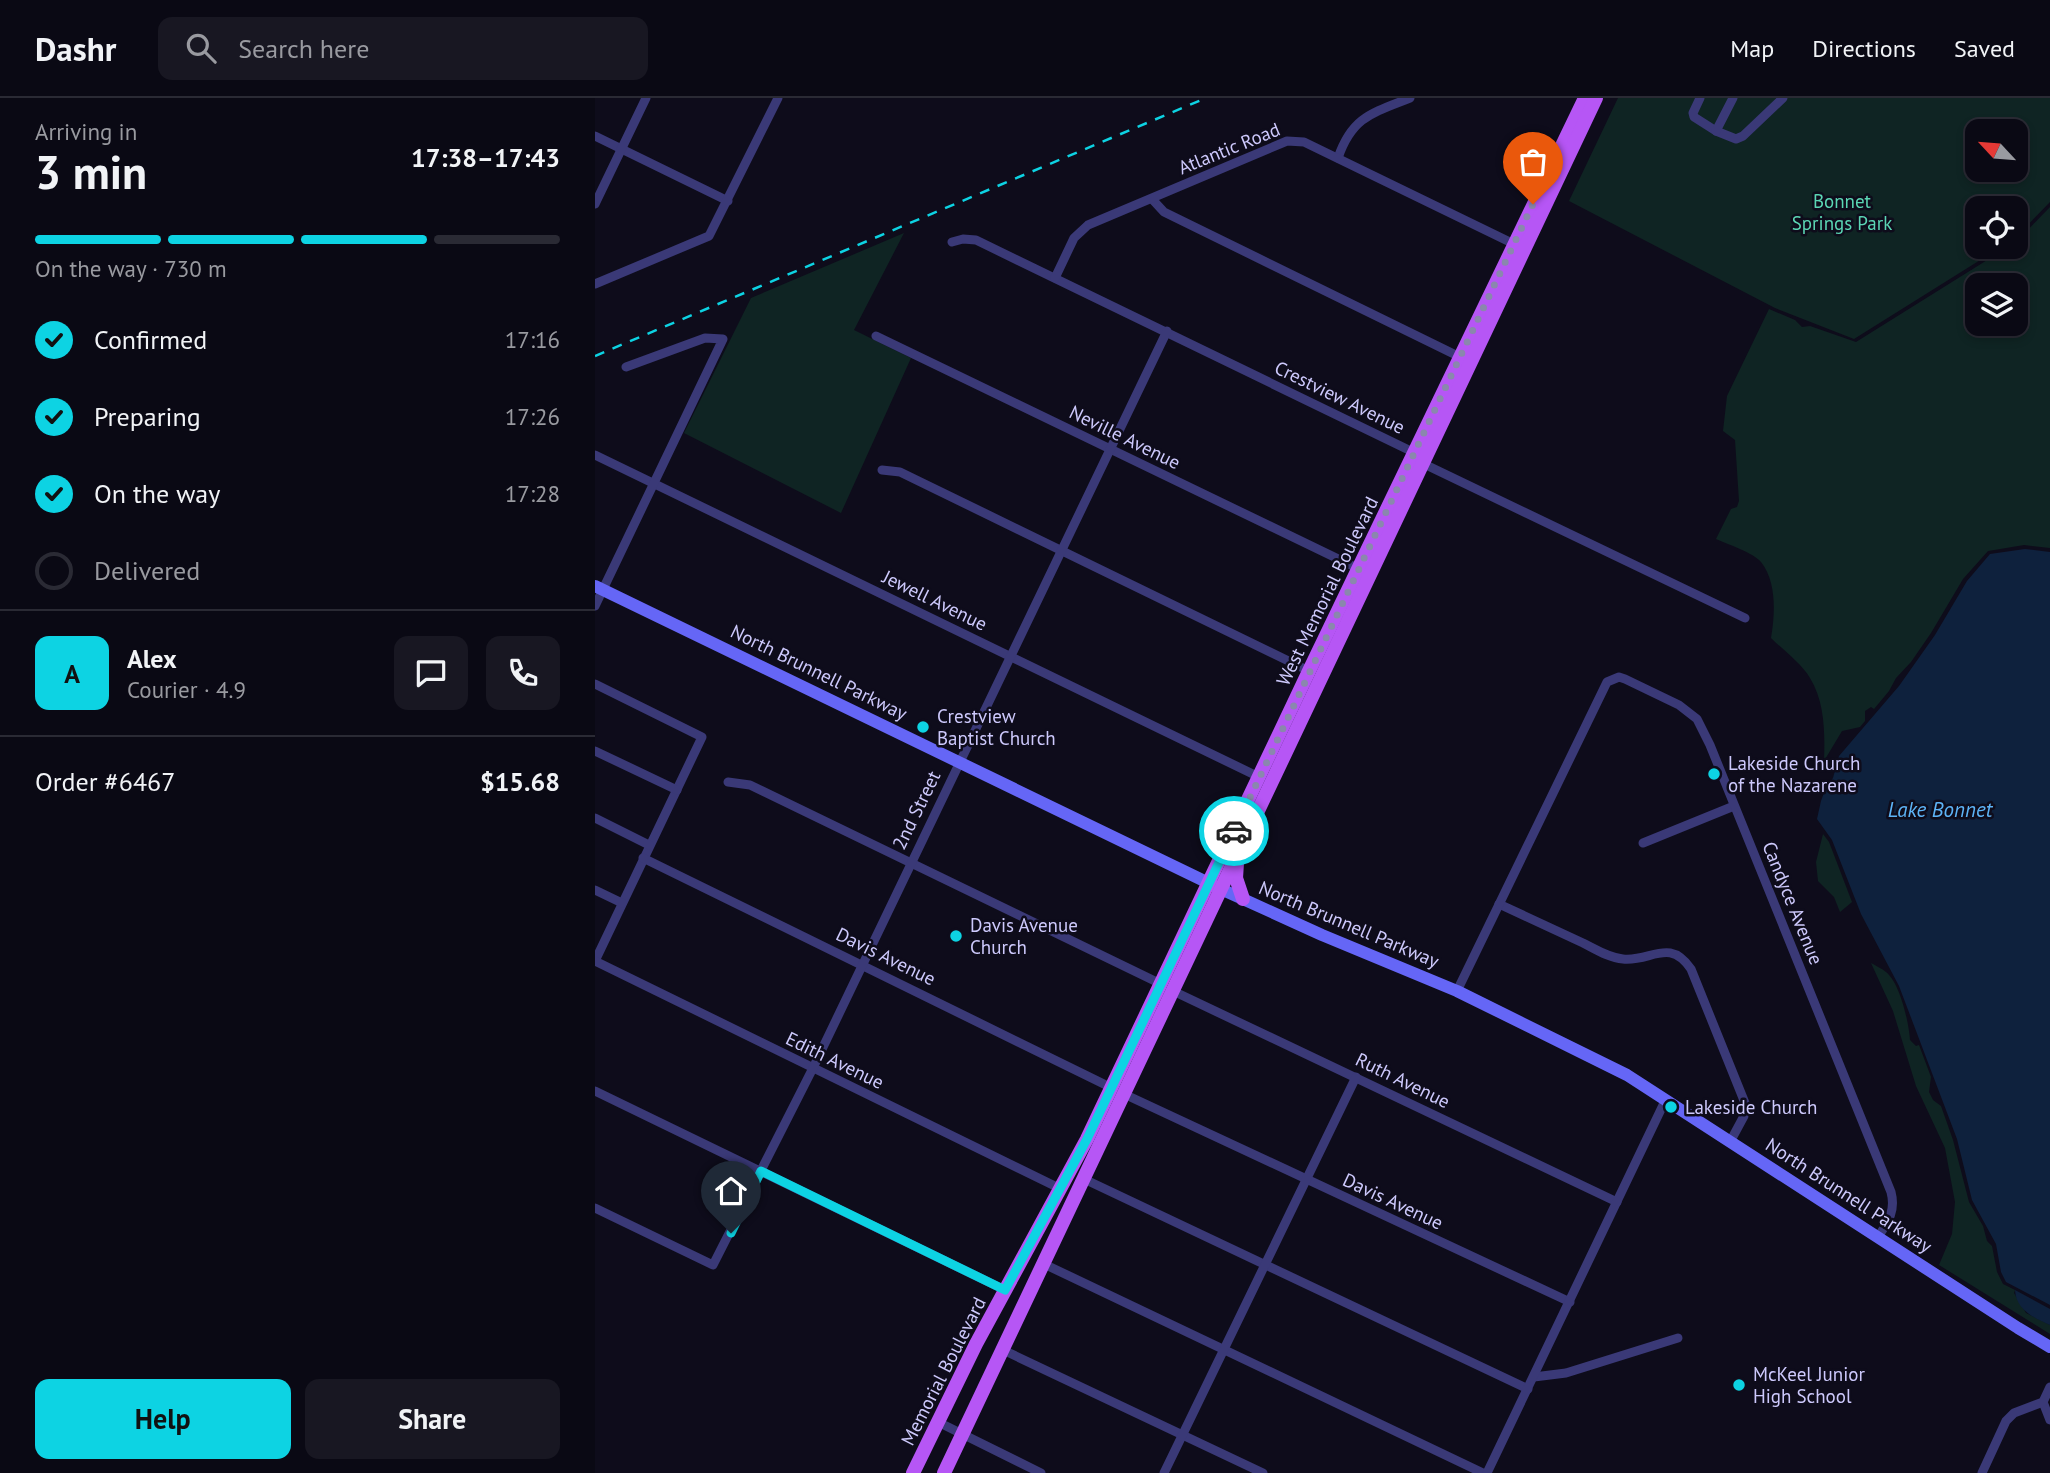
<!DOCTYPE html>
<meta charset="utf-8">
<style>
:root{--surface:#0a0914;--page:#181722;--text:#f1f3f6;--muted:#999aa0;--line:#2a2a34;--accent:#0dd3e3}
body{margin:0;font-family:"PT Sans",sans-serif;background:var(--page);color:var(--text);height:100vh;display:flex;flex-direction:column;font-size:26px;white-space:nowrap}
*{box-sizing:border-box;margin:0}
p{font-size:23px;color:var(--muted)}
.icon{flex:none;width:38px;height:38px;fill:none;stroke:currentColor;stroke-width:2;stroke-linecap:round;stroke-linejoin:round}
.map{position:relative;flex:1;overflow:hidden}
.details{display:flex;flex-direction:column;background:var(--surface);width:595px}
.details>*{flex:none}
.needle{width:46px;rotate:296deg}
.tools{position:absolute;left:1370px;top:21px;display:grid;gap:14px}
.tools a{display:grid;place-items:center;width:63px;height:63px;border-radius:14px;background:var(--surface);box-shadow:0 4px 10px #0003,0 0 0 2px var(--line);font-size:35px}
.pin{position:absolute;display:grid;place-items:center;width:60px;height:60px;color:#fff;margin:-72px -30px;border-radius:50% 50% 50% 0;rotate:-45deg;box-shadow:0 0 7px #0007}
.pin .icon{rotate:45deg}
.courier{position:absolute;display:grid;place-items:center;width:70px;height:70px;margin:-35px;border:5px solid #0dd3e3;border-radius:50%;background:#fff;color:#222;box-shadow:0 2px 9px #0007}
.headline em{font-style:normal;font-weight:800}
.headline div{display:flex;flex-direction:column-reverse}
.headline{display:flex;align-items:center;justify-content:space-between;height:119px;padding:0 35px}
h1{font-size:46px;font-weight:800;line-height:52px}
.bar{display:grid;grid-template-columns:repeat(4,1fr);gap:10px 7px;align-content:center;height:84px;padding:0 35px}
.bar i{height:9px;border-radius:5px;background:var(--line)}
.bar .on{background:var(--accent)}
.bar p{grid-column:span 4}
.line{display:flex;align-items:center;gap:18px;padding:0 35px;border-top:2px solid var(--line)}
.line div{flex:1}
.round{display:grid;place-items:center;flex:none;width:74px;height:74px;border-radius:14px;background:var(--page)}
ol{padding:0 35px;list-style:none}
li{display:flex;align-items:center;gap:21px;height:77px}
li p{margin-inline-start:auto}
li .icon{padding:7px;border-radius:50%;background:var(--accent);color:#111;stroke-width:4}
li:last-child{color:var(--muted)}
li i{width:38px;height:38px;border:4px solid var(--line);border-radius:50%}
.cta{display:flex;gap:14px;margin-top:auto;padding:14px 35px}
.cta a{flex:1;height:80px;border-radius:14px;background:var(--accent);color:#111;font-size:28px;font-weight:800;line-height:80px;text-align:center}
.cta a+a{background:var(--page);color:var(--text)}
header{display:flex;align-items:center;gap:42px;box-sizing:border-box;height:98px;padding:0 35px;background:var(--surface);border-bottom:2px solid var(--line)}
header strong{font-size:33px}
nav{display:flex;gap:38px;margin-inline-start:auto;font-size:24px}
.search{width:490px;height:63px;background:var(--page);display:flex;align-items:center;gap:18px;box-sizing:border-box;padding:0 24px;border-radius:14px;color:var(--muted);font-size:26px}
main{display:flex;flex:1;min-height:0}
.map>svg:first-child{display:block}
.green{fill:#0f2423;fill-rule:evenodd}
.water{fill:#0e213d}
.lines{fill:none;stroke-linecap:round;stroke-linejoin:round}
.street{stroke:#3a3977;stroke-width:9}
.secondary{stroke:#6566f6;stroke-width:12}
.primary{stroke:#b656f5;stroke-width:14}
.rail{stroke:#0dd3e3;stroke-width:2.5;stroke-dasharray:10 9;stroke-linecap:butt}
.done{stroke:#8a87ad;stroke-width:7;stroke-dasharray:0 12.6}
.route{stroke:#0dd3e3;stroke-width:9}
.poi-dot{fill:#0dd3e3;stroke:#0e0c1b;stroke-width:2.5}
.labels{text-anchor:middle;stroke-width:5;stroke-linejoin:round;paint-order:stroke}
.street-label{font-size:19px;fill:#cdc9fc;stroke:#0e0c1b}
.park-label{font-size:19px;fill:#5bd6b4;stroke:#0e0c1b}
.poi-label{font-size:19px;fill:#cdc9fc;stroke:#0e0c1b;text-anchor:start}
.water-label{font-size:21px;font-style:italic;fill:#5db3f6;stroke:#0e0c1b}
</style>
<header>
<strong>Dashr</strong>
<div class="search"><svg class="icon" aria-label="search" viewBox="0 0 24 24"><circle cx="10" cy="10" r="6"/><path d="M15 15l6 6"/></svg>Search here</div>
<nav><a>Map</a><a>Directions</a><a>Saved</a></nav>
</header>
<main>
<section class="details">
<div class="headline"><div><h1>3 min</h1><p>Arriving in</p></div><em>17:38–17:43</em></div>
<div class="bar"><i class="on"></i><i class="on"></i><i class="on"></i><i></i><p>On the way · 730 m</p></div>
<ol>
<li><svg class="icon" aria-label="check" viewBox="0 0 24 24"><path d="M5 12l5 5 9-10"/></svg>Confirmed<p>17:16</p></li>
<li><svg class="icon" aria-label="check" viewBox="0 0 24 24"><path d="M5 12l5 5 9-10"/></svg>Preparing<p>17:26</p></li>
<li><svg class="icon" aria-label="check" viewBox="0 0 24 24"><path d="M5 12l5 5 9-10"/></svg>On the way<p>17:28</p></li>
<li><i></i>Delivered</li>
</ol>
<div class="line" style="height:126px"><b class="round" style="background:var(--accent);color:#111">A</b><div><b>Alex</b><p>Courier · 4.9</p></div><a class="round"><svg class="icon" aria-label="chat" viewBox="0 0 24 24"><path d="M4 5h16v11H9l-5 4z"/></svg></a><a class="round"><svg class="icon" aria-label="phone" viewBox="0 0 24 24"><path d="M5 4h4l2 5-3 2q2 4 5 5l2-3 5 2v4C11 20 4 13 5 4z"/></svg></a></div>
<div class="line" style="height:91px"><div>Order #6467</div><b>$15.68</b></div>
<div class="cta"><a>Help</a><a>Share</a></div>
</section>
<div class="map">
<svg width="1455" height="1375" viewBox="0 0 1455 1375">
<rect width="100%" height="100%" fill="#0e0c1b"/>
<g class="green">
<path d="M1023,0H1455V104L1421,139V110H1382V149H1406L1259,241L1180,210L974,103ZM1382,33H1421V72H1382Z"/>
<path d="M1455,109V450L1429,447L1393,453L1368,481L1336,535L1316,564L1301,580L1294,593L1279,611L1276,609L1270,613V623L1265,629L1247,633L1229,663C1230,636 1230,604 1215,580C1206,565 1188,552 1176,540C1180,517 1182,484 1166,464C1159,455 1132,446 1121,441L1136,411L1142,409L1144,403L1140,342L1128,333L1132,298L1174,211L1200,222L1207,229L1215,228L1261,244L1413,149H1421V144ZM1382,187H1421V226H1382Z"/>
<path d="M309,135L259,232L316,260L246,415L89,335L156,200Z"/>
<path d="M1228,736L1234,744L1257,804L1245,814L1239,799L1223,783L1221,764Z"/>
<path d="M1276,865C1281,868 1286,870 1291,874C1305,885 1314,925 1315,942L1321,948L1324,947L1336,979L1334,994L1338,1002L1346,1008L1358,1042L1374,1104L1388,1128L1392,1143L1397,1148L1402,1174L1408,1186L1420,1192L1419,1195L1431,1215L1455,1227V1236L1344,1167L1357,1136L1360,1104L1350,1050L1321,988L1298,913Z"/>
</g>
<g class="water">
<path d="M1430,451L1455,454V1207L1411,1184L1406,1174L1401,1146L1377,1102L1362,1041L1304,888L1266,816L1237,742L1222,721L1226,703L1231,689L1238,680L1244,658L1304,588L1340,537L1372,483L1395,456Z"/>
<path d="M1420,1192L1455,1211V1227C1439,1220 1421,1212 1420,1192Z"/>
</g>
<g class="lines">
<g class="street">
<path d="M1105,0L1098,15L1099,19L1121,33L1141,41L1148,38L1188,0"/>
<path d="M1121,33L1138,0"/>
<path d="M0,38L133,103"/>
<path d="M743,60C757,19 777,15 815,0"/>
<path d="M557,101L569,114L865,259"/>
<path d="M0,106L51,0"/>
<path d="M357,144L368,141L381,142L820,355L829,366L1150,520"/>
<path d="M460,180L479,140L493,127L692,43L709,44L919,146"/>
<path d="M0,186L114,138L183,0"/>
<path d="M281,238L764,471"/>
<path d="M0,357L664,679"/>
<path d="M287,372L305,374L714,573"/>
<path d="M0,508L128,241L110,240L31,269"/>
<path d="M0,586L107,639L0,863"/>
<path d="M0,653L82,692"/>
<path d="M133,684L155,687L566,886"/>
<path d="M0,720L54,747"/>
<path d="M1048,745L1139,708"/>
<path d="M48,760L517,990"/>
<path d="M0,792L27,805"/>
<path d="M904,806C932,819 960,832 988,845C1000,851 1014,860 1028,861C1056,864 1074,839 1096,871L1150,1005L1149,1018L1135,1044"/>
<path d="M0,863L466,1091"/>
<path d="M578,893L1022,1104"/>
<path d="M862,893L1012,584L1024,579L1030,581L1084,607L1102,621L1115,647L1296,1094C1301,1113 1293,1124 1283,1139"/>
<path d="M0,993L410,1192"/>
<path d="M529,996L975,1204"/>
<path d="M489,1081L933,1291"/>
<path d="M0,1110L118,1167L218,970L572,233"/>
<path d="M449,1166L888,1375"/>
<path d="M408,1252L668,1375"/>
<path d="M939,1279L971,1275L1083,1240"/>
<path d="M1448,1304L1455,1322"/>
<path d="M343,1324L446,1375"/>
<path d="M569,1375L761,979"/>
<path d="M892,1375L1070,1003"/>
<path d="M1387,1375L1411,1323L1419,1315L1448,1304L1455,1289"/>
</g>
<path class="secondary" d="M0,488L628,792L727,837L862,893L1032,977L1423,1230L1455,1249"/>
<g class="primary">
<path d="M642,765L641,780L648,801"/>
<path d="M318,1375L381,1246L492,1041L714,573L990,0"/>
<path d="M349,1375L1001,0"/>
</g>
<path class="rail" d="M0,258L611,0"/>
</g>
<g class="lines">
<path class="done" d="M639,733L938,106"/>
<path class="route" d="M136,1135L166,1073L410,1192L492,1041L639,733"/>
</g>
<g class="poi-dot">
<circle cx="328" cy="629" r="7"/>
<circle cx="1119" cy="676" r="7"/>
<circle cx="361" cy="838" r="7"/>
<circle cx="1076" cy="1009" r="7"/>
<circle cx="1144" cy="1287" r="7"/>
</g>
<g class="labels">
<g class="street-label">
<text transform="translate(634 50) rotate(-22)" y="7">Atlantic Road</text>
<text transform="translate(745 299) rotate(26)" y="7">Crestview Avenue</text>
<text transform="translate(530 339) rotate(26)" y="7">Neville Avenue</text>
<text transform="translate(732 493) rotate(-64)" y="7">West Memorial Boulevard</text>
<text transform="translate(340 502) rotate(26)" y="7">Jewell Avenue</text>
<text transform="translate(224 574) rotate(26)" y="7">North Brunnell Parkway</text>
<text transform="translate(321 712) rotate(-64)" y="7">2nd Street</text>
<text transform="translate(1198 805) rotate(68)" y="7">Candyce Avenue</text>
<text transform="translate(754 826) rotate(23)" y="7">North Brunnell Parkway</text>
<text transform="translate(291 858) rotate(26)" y="7">Davis Avenue</text>
<text transform="translate(240 962) rotate(26)" y="7">Edith Avenue</text>
<text transform="translate(808 982) rotate(26)" y="7">Ruth Avenue</text>
<text transform="translate(1254 1097) rotate(33)" y="7">North Brunnell Parkway</text>
<text transform="translate(798 1103) rotate(25)" y="7">Davis Avenue</text>
<text transform="translate(348 1273) rotate(-63)" y="7">Memorial Boulevard</text>
</g>
<g class="park-label">
<text x="1247" y="110">Bonnet<tspan x="1247" dy="22">Springs Park</tspan></text>
</g>
<g class="poi-label">
<text x="342" y="625">Crestview<tspan x="342" dy="22">Baptist Church</tspan></text>
<text x="1133" y="672">Lakeside Church<tspan x="1133" dy="22">of the Nazarene</tspan></text>
<text x="375" y="834">Davis Avenue<tspan x="375" dy="22">Church</tspan></text>
<text x="1090" y="1016">Lakeside Church</text>
<text x="1158" y="1283">McKeel Junior<tspan x="1158" dy="22">High School</tspan></text>
</g>
<g class="water-label">
<text x="1345" y="719">Lake Bonnet</text>
</g>
</g>
</svg>
<div class="tools">
<a><svg class="needle" viewBox="-14 -14 28 28"><path d="M0-13l5 13h-10z" fill="#e53935"/><path d="M0 13l5-13h-10z" fill="#999aa0"/></svg></a>
<a><svg class="icon" aria-label="locate" viewBox="0 0 24 24"><circle cx="12" cy="12" r="6"/><path d="M12 2v4M12 18v4M2 12h4M18 12h4"/></svg></a>
<a><svg class="icon" aria-label="layers" viewBox="0 0 24 24"><path d="M12 4l9 5-9 5-9-5zM3 14l9 5 9-5"/></svg></a>
</div>
<div class="pin" style="left:938px;top:106px;background:#ea580c"><svg class="icon" aria-label="bag" viewBox="0 0 24 24"><path d="M5 8h14l-1 12H6zM9 8a3 3 0 0 1 6 0"/></svg></div>
<div class="pin" style="left:136px;top:1135px;background:#1f2937"><svg class="icon" aria-label="home" viewBox="0 0 24 24"><path d="M3 11l9-7 9 7M6 9v11h12V9"/></svg></div>
<div class="courier" style="left:639px;top:733px"><svg class="icon" aria-label="car" viewBox="0 0 24 24"><path d="M5 17H2v-5l4-1 3-4h7l3 4 3 1v5h-3M9 17h6M6 11h13"/><circle cx="7" cy="17" r="2"/><circle cx="17" cy="17" r="2"/></svg></div>
</div>
</main>
